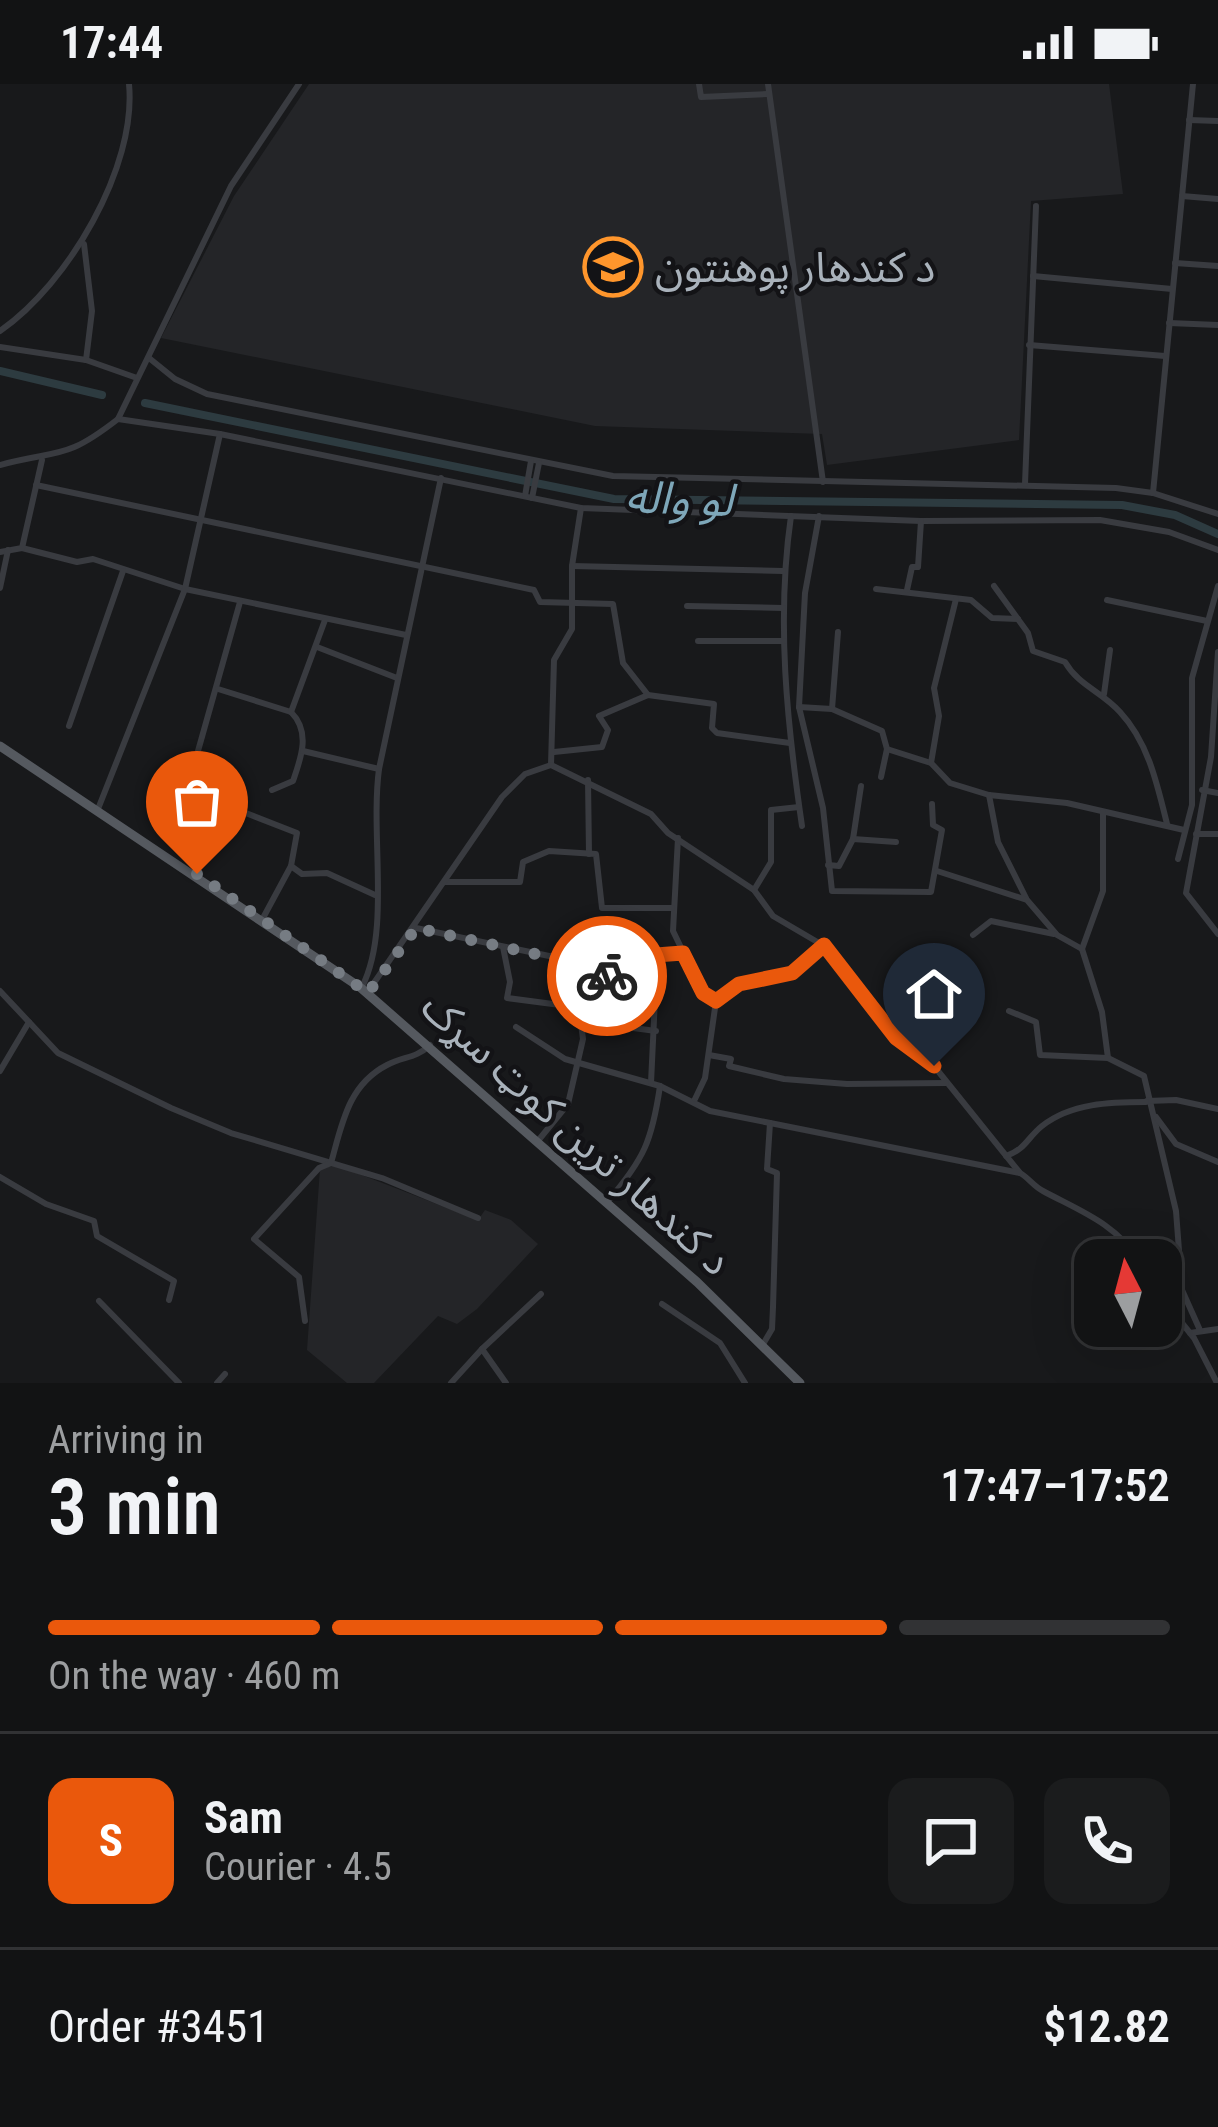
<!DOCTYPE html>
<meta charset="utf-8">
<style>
:root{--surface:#121314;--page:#1b1c1d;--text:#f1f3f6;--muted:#9c9ea0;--line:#313234;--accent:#ea580c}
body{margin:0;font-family:"Roboto Condensed","Noto Sans Arabic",sans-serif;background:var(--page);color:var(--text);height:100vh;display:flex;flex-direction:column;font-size:45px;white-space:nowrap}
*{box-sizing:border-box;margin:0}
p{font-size:39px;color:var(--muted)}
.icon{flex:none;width:66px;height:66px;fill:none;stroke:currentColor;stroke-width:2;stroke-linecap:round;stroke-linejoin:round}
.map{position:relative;height:1299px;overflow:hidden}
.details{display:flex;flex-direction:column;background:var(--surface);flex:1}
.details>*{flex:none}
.needle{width:78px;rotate:354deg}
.buttons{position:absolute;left:1074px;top:1155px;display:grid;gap:24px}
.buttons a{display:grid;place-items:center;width:108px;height:108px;border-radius:24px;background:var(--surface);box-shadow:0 12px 48px #0002,0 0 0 3px var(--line);font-size:60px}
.pin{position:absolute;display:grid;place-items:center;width:102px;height:102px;color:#fff;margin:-123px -51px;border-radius:50% 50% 50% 0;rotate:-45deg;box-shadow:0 0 12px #0007}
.pin .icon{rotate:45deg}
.courier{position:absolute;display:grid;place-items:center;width:120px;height:120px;margin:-60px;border:9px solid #ea580c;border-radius:50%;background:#fff;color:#222;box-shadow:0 3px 15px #0007}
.overview em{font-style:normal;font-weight:600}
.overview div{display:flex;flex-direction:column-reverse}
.overview{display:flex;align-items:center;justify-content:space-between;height:204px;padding:0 48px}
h1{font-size:78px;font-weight:600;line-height:90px}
.bar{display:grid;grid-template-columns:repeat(4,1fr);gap:18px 12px;align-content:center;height:144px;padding:0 48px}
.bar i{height:15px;border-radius:9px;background:var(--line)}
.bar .selected{background:var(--accent)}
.bar p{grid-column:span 4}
.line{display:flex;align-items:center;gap:30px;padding:0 48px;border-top:3px solid var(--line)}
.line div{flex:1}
.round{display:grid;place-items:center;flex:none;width:126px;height:126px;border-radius:24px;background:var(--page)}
.status{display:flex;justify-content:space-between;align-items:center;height:84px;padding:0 60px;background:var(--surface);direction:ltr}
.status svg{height:33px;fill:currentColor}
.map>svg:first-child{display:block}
.built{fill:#242528}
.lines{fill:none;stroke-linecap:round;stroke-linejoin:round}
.canal{stroke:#2d3b40;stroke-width:8}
.minor{stroke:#393b40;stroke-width:6}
.major{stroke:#55595f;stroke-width:9}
.done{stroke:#767c83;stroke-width:12;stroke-dasharray:0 21.6}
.route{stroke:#ea580c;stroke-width:15}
.labels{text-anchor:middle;stroke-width:9;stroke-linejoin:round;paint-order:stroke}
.poi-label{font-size:42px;fill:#a9b2bb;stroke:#131316;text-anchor:start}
.street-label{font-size:42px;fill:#a9b2bb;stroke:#131316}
.water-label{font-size:45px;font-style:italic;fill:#7ea7b9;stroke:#131316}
</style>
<div class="status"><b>17:44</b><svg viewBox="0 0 49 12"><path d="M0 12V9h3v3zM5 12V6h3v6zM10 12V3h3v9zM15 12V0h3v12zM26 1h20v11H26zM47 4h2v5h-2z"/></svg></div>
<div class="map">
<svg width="1218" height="1299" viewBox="0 0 1218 1299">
<rect width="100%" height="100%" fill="#18191b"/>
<g class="built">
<path d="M309,0H1109L1123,110L1031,117L1019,356L827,381L822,350L595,342L161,254L234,112Z"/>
<path d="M336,1081L478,1136L485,1126L511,1136L538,1160L477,1225L457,1240L438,1232L374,1299H347L307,1266L320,1085Z"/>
</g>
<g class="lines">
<g class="canal">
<path d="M0,287L102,311"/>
<path d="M145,319L614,415L1122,421L1175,431L1218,450"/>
</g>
<g class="minor">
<path d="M699,0L701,13L767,10"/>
<path d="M768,0L823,398"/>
<path d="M1189,36L1218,37"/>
<path d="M1182,112L1218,115"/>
<path d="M84,160L92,227L86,276"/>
<path d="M1175,179L1218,182"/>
<path d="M1033,192L1172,205"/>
<path d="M1169,239L1218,241"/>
<path d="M0,247C68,200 137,83 129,0"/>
<path d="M1029,261L1165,272"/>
<path d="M0,263L86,276L137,294"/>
<path d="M149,274L175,295L207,310L613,392L1116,404L1153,409L1218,430"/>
<path d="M118,335L220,350L581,424L921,437L1100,436L1169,448L1218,466"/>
<path d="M0,381C60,365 64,377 118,335L231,102L299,0"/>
<path d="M1025,400L1036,122"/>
<path d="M36,401L534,506L540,518L613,520L623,579L648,611"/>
<path d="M1153,409L1193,0"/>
<path d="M525,412L531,377"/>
<path d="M532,414L539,379"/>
<path d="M791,432C776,536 787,639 802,742"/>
<path d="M819,432L805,509L799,623L823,724L832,807L931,808L942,746L933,741L932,720"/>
<path d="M22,464L77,478L93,475L185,505L406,551"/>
<path d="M0,468L22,464L42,376"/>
<path d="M572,482L783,487"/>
<path d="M994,502L1028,549L1033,567L1065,578C1079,602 1101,607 1120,628C1148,658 1157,699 1167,740"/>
<path d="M0,504L8,466"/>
<path d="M876,505L971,516L992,534L1018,535"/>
<path d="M907,506L912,483H918L921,437"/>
<path d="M1107,516L1207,537"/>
<path d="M240,518L187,706L297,749L291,782L263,834"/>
<path d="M687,522L783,524"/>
<path d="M698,557H784"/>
<path d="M317,563L397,594"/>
<path d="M1218,568L1211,673L1186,809L1218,850"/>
<path d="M218,605L291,628C311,648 301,674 293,697L272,706"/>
<path d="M1104,610L1110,566"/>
<path d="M799,623L832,625L882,647L887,665L931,679L950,699L989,711L1067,719L1184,746"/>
<path d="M832,625L838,548"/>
<path d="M291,628L325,536"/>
<path d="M69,642L123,487"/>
<path d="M303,667L379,685"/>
<path d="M554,668L602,663L608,646L599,632L648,611L714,620L712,644L717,649L790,659"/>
<path d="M931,679L939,632L934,604L956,515"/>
<path d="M551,681L554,576L572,545V482L581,424"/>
<path d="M881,693L887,665"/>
<path d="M588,696L589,770"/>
<path d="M1202,706L1218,709"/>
<path d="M989,711L998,758L1026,814"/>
<path d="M98,725L185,505L220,350"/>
<path d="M1196,750H1218"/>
<path d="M678,754L673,847L703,909L716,917"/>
<path d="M853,755L896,758"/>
<path d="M1178,775L1192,721V594L1218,502"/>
<path d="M828,781L839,782L853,755L861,702"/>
<path d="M291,782L302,790L327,789L375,811"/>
<path d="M937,787L1027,816L1057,851L1082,865L1102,928L1108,974"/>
<path d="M445,798H520L523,778L549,767L596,770L602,824H672"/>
<path d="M754,806L771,778V726L799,723"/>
<path d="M416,844L554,873L586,893L612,891"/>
<path d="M973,851L991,837L1054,850"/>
<path d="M503,863L510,898L507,914L568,922"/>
<path d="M1082,865L1103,807V728"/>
<path d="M362,903C391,846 370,753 379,685L441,394"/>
<path d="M0,907L58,969L171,1024L231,1049L382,1094L478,1134"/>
<path d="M367,909L502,713L525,690L551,681L651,730L668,749L754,806L773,832L831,866L896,954L934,982L1020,1089C1029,1094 1033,1102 1043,1107C1078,1126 1117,1140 1138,1176"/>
<path d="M1009,927L1036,938L1040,971L1108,974L1144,992L1176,1127L1182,1206L1199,1244"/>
<path d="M516,943L565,975L660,1002L710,1027L1020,1089"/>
<path d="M656,947L618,942L615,874L683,869"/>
<path d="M709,971L731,975L729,982L784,995L847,1000L946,999"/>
<path d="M0,987L29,938"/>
<path d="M651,999L657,872"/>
<path d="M695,1015L705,994L716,917L739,900L792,889L824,861"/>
<path d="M1147,1017L1176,1016L1218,1025"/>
<path d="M1156,1033L1176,1060L1218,1078"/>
<path d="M537,1058L568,1020L583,955L581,940L568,922L569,881"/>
<path d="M1006,1072C1026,1065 1027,1054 1042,1042C1071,1019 1111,1018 1146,1018"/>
<path d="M0,1093L46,1120L94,1137L97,1152L174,1197L169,1216"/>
<path d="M608,1117C644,1075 652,1057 660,1002"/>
<path d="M1161,1213L1194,1254L1217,1299"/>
<path d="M99,1217L179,1299"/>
<path d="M662,1220L720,1259L745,1299"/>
<path d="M305,1237L299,1193L254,1155L319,1084L331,1079C342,1040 348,1001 387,981C404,972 415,975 430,961"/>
<path d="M1190,1249L1218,1245"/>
<path d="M762,1262L772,1245L773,1223L777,1089L767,1085L770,1039"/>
<path d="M217,1299L225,1290"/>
<path d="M451,1299L482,1265"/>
<path d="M506,1299L482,1265L541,1210"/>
</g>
<path class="major" d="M0,662L361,904L697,1198L800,1299"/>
</g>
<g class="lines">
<path class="done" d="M197,790L368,909L416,844L554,874L586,893L607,892"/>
<path class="route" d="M607,892L616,887L615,874L683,869L703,909L716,917L739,900L792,889L824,861L896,954L934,982"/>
</g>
<defs>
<symbol id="university-ring" viewBox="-11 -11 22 22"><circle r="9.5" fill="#131316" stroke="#ff962c" stroke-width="1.5"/><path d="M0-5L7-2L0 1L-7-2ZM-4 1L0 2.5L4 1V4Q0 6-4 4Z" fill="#ff962c"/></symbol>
</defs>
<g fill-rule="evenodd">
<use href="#university-ring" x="580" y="150" width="66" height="66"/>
</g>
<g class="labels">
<g class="poi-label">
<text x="655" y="198">د کندهار پوهنتون</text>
</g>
<g class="street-label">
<text transform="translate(577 1049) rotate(42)" y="15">د کندهار ترين کوټ سړک</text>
</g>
<g class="water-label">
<text transform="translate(679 414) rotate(2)" y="16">لو واله</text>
</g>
</g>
</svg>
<div class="buttons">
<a><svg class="needle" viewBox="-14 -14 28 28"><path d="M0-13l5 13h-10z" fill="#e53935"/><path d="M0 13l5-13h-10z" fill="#9c9ea0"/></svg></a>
</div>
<div class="pin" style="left:197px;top:790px;background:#ea580c"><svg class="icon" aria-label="bag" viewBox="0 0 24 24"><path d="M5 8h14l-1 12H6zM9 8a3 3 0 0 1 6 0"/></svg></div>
<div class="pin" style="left:934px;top:982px;background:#1f2937"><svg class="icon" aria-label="home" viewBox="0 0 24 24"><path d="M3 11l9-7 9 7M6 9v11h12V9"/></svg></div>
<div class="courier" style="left:607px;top:892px"><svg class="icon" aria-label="bike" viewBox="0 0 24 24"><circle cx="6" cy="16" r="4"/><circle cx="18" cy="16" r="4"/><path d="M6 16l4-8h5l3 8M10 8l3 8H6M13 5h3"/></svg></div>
</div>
<section class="details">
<div class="overview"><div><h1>3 min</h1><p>Arriving in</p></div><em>17:47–17:52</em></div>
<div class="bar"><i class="selected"></i><i class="selected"></i><i class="selected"></i><i></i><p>On the way · 460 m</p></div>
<div class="line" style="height:216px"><b class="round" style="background:var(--accent);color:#fff">S</b><div><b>Sam</b><p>Courier · 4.5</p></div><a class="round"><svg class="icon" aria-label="chat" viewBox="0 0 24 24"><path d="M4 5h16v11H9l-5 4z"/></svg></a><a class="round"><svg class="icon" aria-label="phone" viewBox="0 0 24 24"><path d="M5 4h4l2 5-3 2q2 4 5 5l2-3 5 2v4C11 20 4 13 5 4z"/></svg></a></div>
<div class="line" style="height:156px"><div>Order #3451</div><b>$12.82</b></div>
</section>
